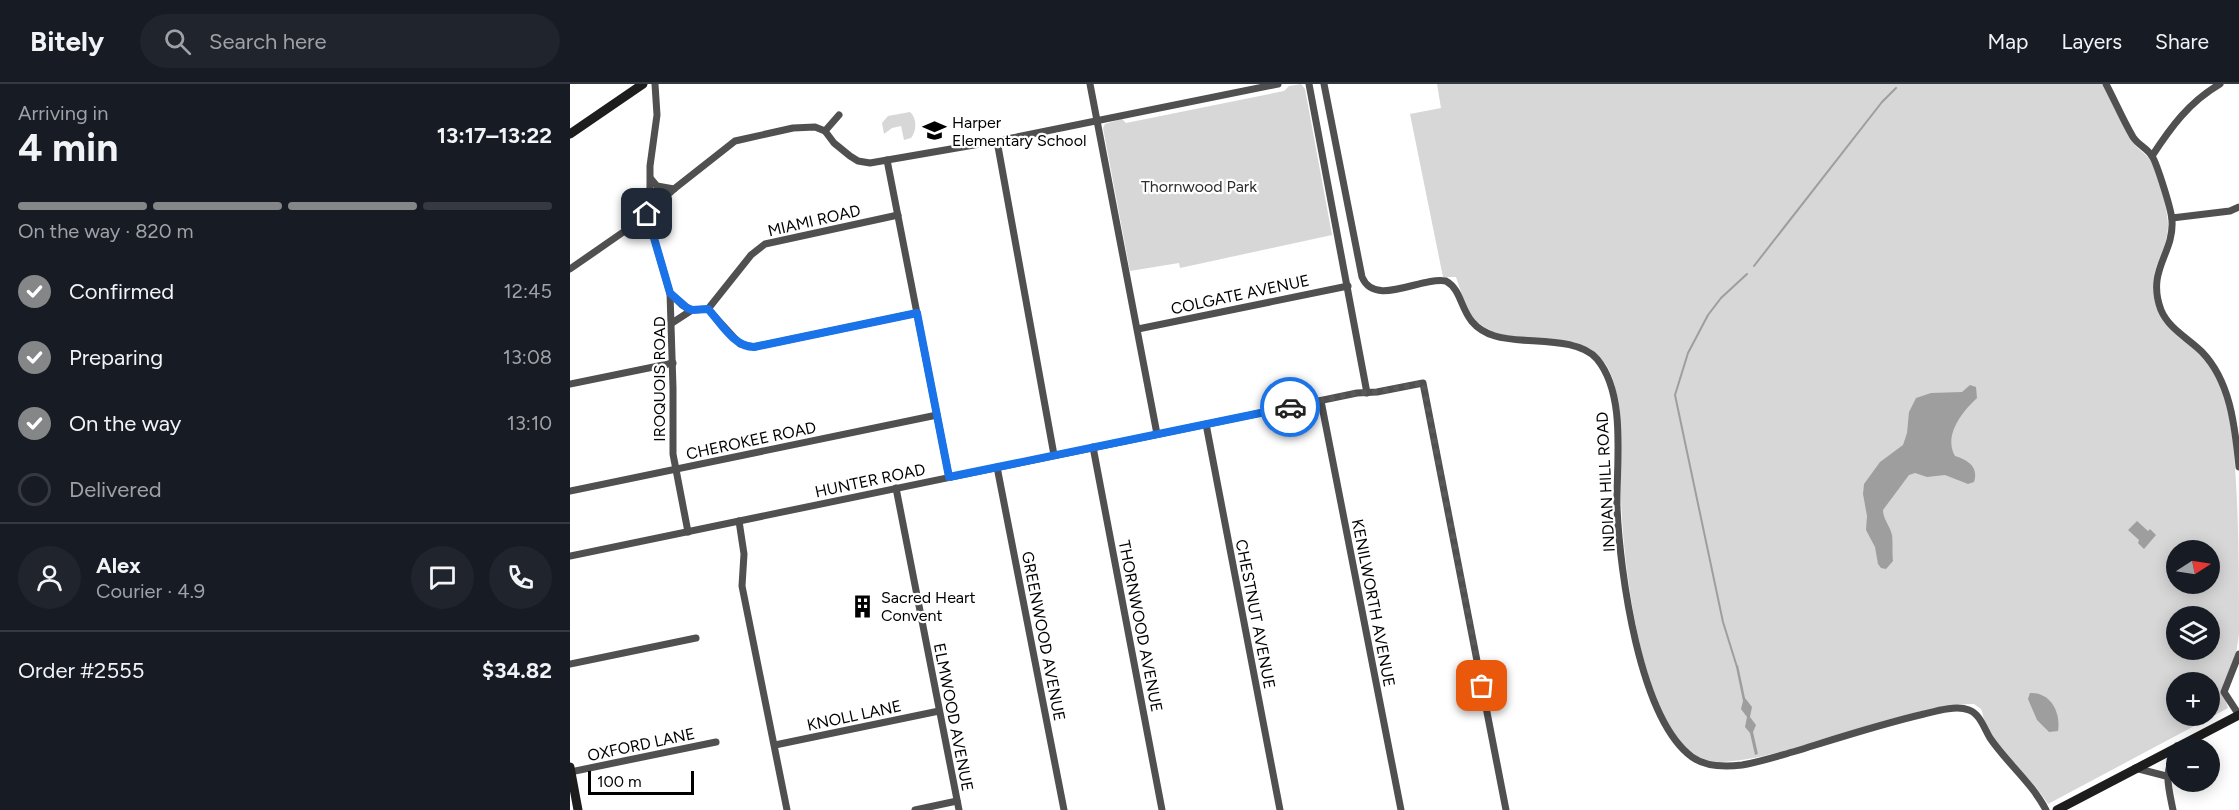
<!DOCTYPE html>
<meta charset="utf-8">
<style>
:root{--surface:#171b24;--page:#20242c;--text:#f1f3f6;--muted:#9ea1a6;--line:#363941;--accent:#858687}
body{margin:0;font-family:Figtree,sans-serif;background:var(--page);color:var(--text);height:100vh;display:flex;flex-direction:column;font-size:22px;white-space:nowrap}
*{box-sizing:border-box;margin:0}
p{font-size:20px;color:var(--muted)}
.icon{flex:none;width:33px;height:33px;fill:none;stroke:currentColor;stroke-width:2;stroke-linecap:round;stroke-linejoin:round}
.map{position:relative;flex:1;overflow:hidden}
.panel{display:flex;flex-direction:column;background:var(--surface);width:570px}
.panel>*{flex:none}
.needle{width:39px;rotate:78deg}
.fabs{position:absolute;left:1596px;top:456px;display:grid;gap:12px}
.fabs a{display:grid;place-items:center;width:54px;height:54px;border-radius:50%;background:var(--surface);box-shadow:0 3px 15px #0003;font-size:30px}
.scale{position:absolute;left:18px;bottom:15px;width:106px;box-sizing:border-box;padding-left:6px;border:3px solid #000;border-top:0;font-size:16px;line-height:21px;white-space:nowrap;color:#000;-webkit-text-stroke:4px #fff;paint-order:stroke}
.pin{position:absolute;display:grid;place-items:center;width:51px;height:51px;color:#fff;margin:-26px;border-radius:12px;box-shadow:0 3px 9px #0006}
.courier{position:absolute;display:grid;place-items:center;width:60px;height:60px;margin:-30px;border:4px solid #1a73e8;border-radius:50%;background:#fff;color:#222;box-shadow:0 2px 8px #0007}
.headline em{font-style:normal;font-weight:700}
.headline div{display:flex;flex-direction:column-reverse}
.headline{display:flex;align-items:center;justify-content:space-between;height:102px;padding:0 18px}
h1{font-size:39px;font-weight:700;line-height:45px}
.bar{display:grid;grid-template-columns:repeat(4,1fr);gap:9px 6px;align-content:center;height:72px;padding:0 18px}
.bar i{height:8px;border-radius:4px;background:var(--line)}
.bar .on{background:var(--accent)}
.bar p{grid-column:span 4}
.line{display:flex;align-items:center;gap:15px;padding:0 18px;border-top:2px solid var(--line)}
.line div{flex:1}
.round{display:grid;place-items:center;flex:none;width:63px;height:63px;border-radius:32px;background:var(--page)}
ol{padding:0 18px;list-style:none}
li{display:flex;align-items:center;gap:18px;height:66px}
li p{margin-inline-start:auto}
li .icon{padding:6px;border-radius:50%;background:var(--accent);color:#fff;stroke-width:4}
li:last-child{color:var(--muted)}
li i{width:33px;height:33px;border:3px solid var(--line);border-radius:50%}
header{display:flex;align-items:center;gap:36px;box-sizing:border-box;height:84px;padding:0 30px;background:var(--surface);border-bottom:2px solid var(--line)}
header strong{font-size:28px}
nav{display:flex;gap:33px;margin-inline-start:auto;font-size:21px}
.search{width:420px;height:54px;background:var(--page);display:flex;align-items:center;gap:15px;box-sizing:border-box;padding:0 21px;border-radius:33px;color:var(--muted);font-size:22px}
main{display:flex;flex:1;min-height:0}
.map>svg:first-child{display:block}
.green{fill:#d7d7d7;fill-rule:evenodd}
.water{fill:#9e9e9e}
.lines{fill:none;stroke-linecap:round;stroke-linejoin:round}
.stream{stroke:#9e9e9e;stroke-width:2}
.street{stroke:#505050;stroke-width:7}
.secondary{stroke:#1d1d1d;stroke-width:9}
.done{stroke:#595959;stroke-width:6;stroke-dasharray:0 10.8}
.route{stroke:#1a73e8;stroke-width:8}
.labels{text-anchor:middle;stroke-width:4.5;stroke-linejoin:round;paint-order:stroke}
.poi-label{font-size:16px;fill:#000;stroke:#fff;text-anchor:start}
.park-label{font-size:16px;fill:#2e2e2e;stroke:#fff}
.street-label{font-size:16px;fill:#000;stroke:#fff}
</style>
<header>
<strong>Bitely</strong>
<div class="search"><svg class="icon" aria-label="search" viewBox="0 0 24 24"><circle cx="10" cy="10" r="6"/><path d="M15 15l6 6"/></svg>Search here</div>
<nav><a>Map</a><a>Layers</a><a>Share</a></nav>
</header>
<main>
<section class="panel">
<div class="headline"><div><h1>4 min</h1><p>Arriving in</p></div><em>13:17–13:22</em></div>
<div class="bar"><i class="on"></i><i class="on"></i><i class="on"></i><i></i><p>On the way · 820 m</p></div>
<ol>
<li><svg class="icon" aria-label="check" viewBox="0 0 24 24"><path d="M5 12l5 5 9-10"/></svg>Confirmed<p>12:45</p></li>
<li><svg class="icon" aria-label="check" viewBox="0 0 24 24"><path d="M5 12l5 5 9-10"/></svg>Preparing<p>13:08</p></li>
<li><svg class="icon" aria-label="check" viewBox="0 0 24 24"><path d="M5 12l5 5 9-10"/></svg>On the way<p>13:10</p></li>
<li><i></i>Delivered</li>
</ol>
<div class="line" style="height:108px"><a class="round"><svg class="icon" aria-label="person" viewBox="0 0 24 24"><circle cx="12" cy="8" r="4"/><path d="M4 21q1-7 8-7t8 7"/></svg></a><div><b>Alex</b><p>Courier · 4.9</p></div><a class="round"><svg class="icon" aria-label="chat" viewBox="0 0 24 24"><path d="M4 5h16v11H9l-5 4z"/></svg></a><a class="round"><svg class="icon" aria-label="phone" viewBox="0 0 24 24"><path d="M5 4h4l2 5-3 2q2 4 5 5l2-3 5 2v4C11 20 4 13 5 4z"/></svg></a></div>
<div class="line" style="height:78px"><div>Order #2555</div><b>$34.82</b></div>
</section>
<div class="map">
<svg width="1669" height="726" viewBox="0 0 1669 726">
<rect width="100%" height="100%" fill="#fff"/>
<g class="green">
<path d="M731,0L735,5L762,151L610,184L609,179L560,187L533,44L535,40L552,35L556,39L714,7L719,2Z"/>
<path d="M867,0H1532C1542,19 1551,38 1562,56C1566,65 1575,68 1580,76C1588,90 1598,125 1598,141C1598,170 1575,186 1586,221C1594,245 1634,266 1647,293C1657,314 1660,336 1663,359C1669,422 1669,486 1669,550L1666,570L1652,605L1658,624L1478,720C1460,691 1428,671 1415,638C1413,634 1413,629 1411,625L1404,620C1381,620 1355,626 1332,632C1290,641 1160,694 1126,673C1071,638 1053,477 1051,416C1050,380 1055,318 1039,286C1032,272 1019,263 1004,258C976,255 926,258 905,236C895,225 891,207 886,193H873L840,30L871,24ZM1606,466H1640V500H1606ZM1606,532H1640V566H1606ZM1606,598H1640V632H1606Z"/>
<path d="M340,28C347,34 347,47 341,54L334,56L331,42L322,44L314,50L312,39L318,32Z"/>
</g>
<g class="water">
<path d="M1400,301L1406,303L1407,314C1393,327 1373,351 1385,372C1398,376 1409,383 1404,398L1398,400L1375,391L1357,393L1345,389L1339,391L1313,426C1313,435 1320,442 1322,451C1323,459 1322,469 1323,477L1316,485L1311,484L1308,480L1305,463L1296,446L1297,432L1293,410L1294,400L1310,378L1333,361L1337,349L1339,328L1346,314L1361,309L1392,308Z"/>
<path d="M1567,437L1578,447L1580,445L1586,451L1574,465L1568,459L1569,456L1558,446Z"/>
<path d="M1168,581L1175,614L1182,623L1180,633L1186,641L1183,648L1188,670L1185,671L1180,649L1175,643L1177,633L1171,625L1173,617L1166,583Z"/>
<path d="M1460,609C1481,608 1491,629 1488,647L1479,648L1467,636L1458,615Z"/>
</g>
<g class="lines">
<g class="stream">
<path d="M1184,182L1312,18L1326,4"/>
<path d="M1167,583L1153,538L1105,311L1118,269L1138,231L1151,214L1177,190"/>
</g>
<g class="street">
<path d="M85,0L87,31L80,82V103L77,130L100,209L103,304V370L118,448"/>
<path d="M520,0L587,350"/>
<path d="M739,0L797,309"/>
<path d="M754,0L792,193C805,224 851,192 876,197C897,209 887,240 925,252C954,261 1006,251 1027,275C1057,311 1046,380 1047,424C1050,488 1069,634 1122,673C1136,683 1156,683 1172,681C1190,678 1208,672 1226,667C1268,654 1311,640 1354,630C1366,627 1386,621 1399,626C1410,630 1414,644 1420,654C1437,679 1462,699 1476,726"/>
<path d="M1536,0C1545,17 1553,36 1563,53C1568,61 1577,64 1582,72C1587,80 1602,127 1602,137C1604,170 1576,186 1591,226C1599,245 1618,254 1632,268C1661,298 1665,344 1669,383"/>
<path d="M255,47L269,31"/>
<path d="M427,57L484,371"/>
<path d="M1582,72C1601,43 1619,18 1650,0"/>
<path d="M317,76L379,393"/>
<path d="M81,95L87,102L104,105"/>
<path d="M1602,134L1660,127L1669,123"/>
<path d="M0,185L72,135L104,105L165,57L223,44L245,43L255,47L264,59L280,72L288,77L300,79L427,57L708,0"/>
<path d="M100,209L112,221L122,226"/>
<path d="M138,225L170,260L184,263L347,229"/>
<path d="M102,239L122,226L138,225L181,171L195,160L328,131"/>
<path d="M568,245L778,202"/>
<path d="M0,300L103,279"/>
<path d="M751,317L831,726"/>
<path d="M636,340L710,726"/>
<path d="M523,363L592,726"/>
<path d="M427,383L494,726"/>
<path d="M326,404L389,726"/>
<path d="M0,407L367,331"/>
<path d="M169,437L174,470L172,502L217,726"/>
<path d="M0,472L787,309L807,308L853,299L936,726"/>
<path d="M1669,570L1654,608L1669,631"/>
<path d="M0,580L126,554"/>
<path d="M205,661L369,627"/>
<path d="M1565,684L1596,692"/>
<path d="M0,688L146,658"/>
<path d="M345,726L387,717"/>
<path d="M1603,726C1597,696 1594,691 1607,662"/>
</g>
<g class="secondary">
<path d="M0,50L73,0"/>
<path d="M0,683L8,726"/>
<path d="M1487,726L1669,631"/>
</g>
</g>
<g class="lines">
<path class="done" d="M720,323L787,309L807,308L853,299L912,602"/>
<path class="route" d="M77,130L100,209L117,224L122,226L138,225C151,239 164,263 184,263L347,229L379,393L720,323"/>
</g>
<defs>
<symbol id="school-bare" viewBox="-9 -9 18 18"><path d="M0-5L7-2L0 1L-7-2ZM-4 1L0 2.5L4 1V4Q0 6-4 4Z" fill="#000" stroke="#fff" stroke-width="2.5" paint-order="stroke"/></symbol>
<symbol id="building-bare" viewBox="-9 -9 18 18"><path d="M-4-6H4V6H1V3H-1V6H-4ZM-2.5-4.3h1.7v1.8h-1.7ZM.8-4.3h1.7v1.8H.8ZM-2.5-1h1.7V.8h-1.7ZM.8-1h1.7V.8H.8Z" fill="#000" stroke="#fff" stroke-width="2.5" paint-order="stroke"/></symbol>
</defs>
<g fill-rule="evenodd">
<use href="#school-bare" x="348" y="30" width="33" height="33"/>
<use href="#building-bare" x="276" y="506" width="33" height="33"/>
</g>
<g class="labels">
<g class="poi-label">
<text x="382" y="44">Harper<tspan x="382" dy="18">Elementary School</tspan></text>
<text x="311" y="519">Sacred Heart<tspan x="311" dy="18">Convent</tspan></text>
</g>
<g class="park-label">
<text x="629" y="108">Thornwood Park</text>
</g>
<g class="street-label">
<text transform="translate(244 136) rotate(-13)" y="6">MIAMI ROAD</text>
<text transform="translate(670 210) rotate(-12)" y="6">COLGATE AVENUE</text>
<text transform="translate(89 295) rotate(-90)" y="6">IROQUOIS ROAD</text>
<text transform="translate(181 356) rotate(-12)" y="6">CHEROKEE ROAD</text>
<text transform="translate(300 396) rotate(-12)" y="6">HUNTER ROAD</text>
<text transform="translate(1035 398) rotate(-93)" y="6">INDIAN HILL ROAD</text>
<text transform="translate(804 519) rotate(79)" y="6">KENILWORTH AVENUE</text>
<text transform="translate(686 530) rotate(79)" y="6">CHESTNUT AVENUE</text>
<text transform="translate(571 542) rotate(79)" y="6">THORNWOOD AVENUE</text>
<text transform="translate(474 552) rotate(79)" y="6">GREENWOOD AVENUE</text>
<text transform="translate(284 631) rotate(-12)" y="6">KNOLL LANE</text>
<text transform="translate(384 633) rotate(79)" y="6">ELMWOOD AVENUE</text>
<text transform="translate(71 660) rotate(-12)" y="6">OXFORD LANE</text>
</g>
</g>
</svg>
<div class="fabs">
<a><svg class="needle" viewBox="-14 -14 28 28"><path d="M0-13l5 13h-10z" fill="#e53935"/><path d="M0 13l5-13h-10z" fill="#9ea1a6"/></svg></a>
<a><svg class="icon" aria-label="layers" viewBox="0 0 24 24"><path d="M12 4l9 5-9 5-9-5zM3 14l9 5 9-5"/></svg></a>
<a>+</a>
<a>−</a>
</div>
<div class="scale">100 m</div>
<div class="pin" style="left:912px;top:602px;background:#ea580c"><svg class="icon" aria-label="bag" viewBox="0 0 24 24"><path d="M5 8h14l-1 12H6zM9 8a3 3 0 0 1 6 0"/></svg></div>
<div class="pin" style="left:77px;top:130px;background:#1f2937"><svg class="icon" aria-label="home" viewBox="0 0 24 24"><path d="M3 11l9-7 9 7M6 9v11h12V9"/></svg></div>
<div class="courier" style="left:720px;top:323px"><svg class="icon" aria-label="car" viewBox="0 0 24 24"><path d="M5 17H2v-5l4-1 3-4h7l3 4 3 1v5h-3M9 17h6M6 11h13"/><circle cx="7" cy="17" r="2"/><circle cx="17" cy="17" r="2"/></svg></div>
</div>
</main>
